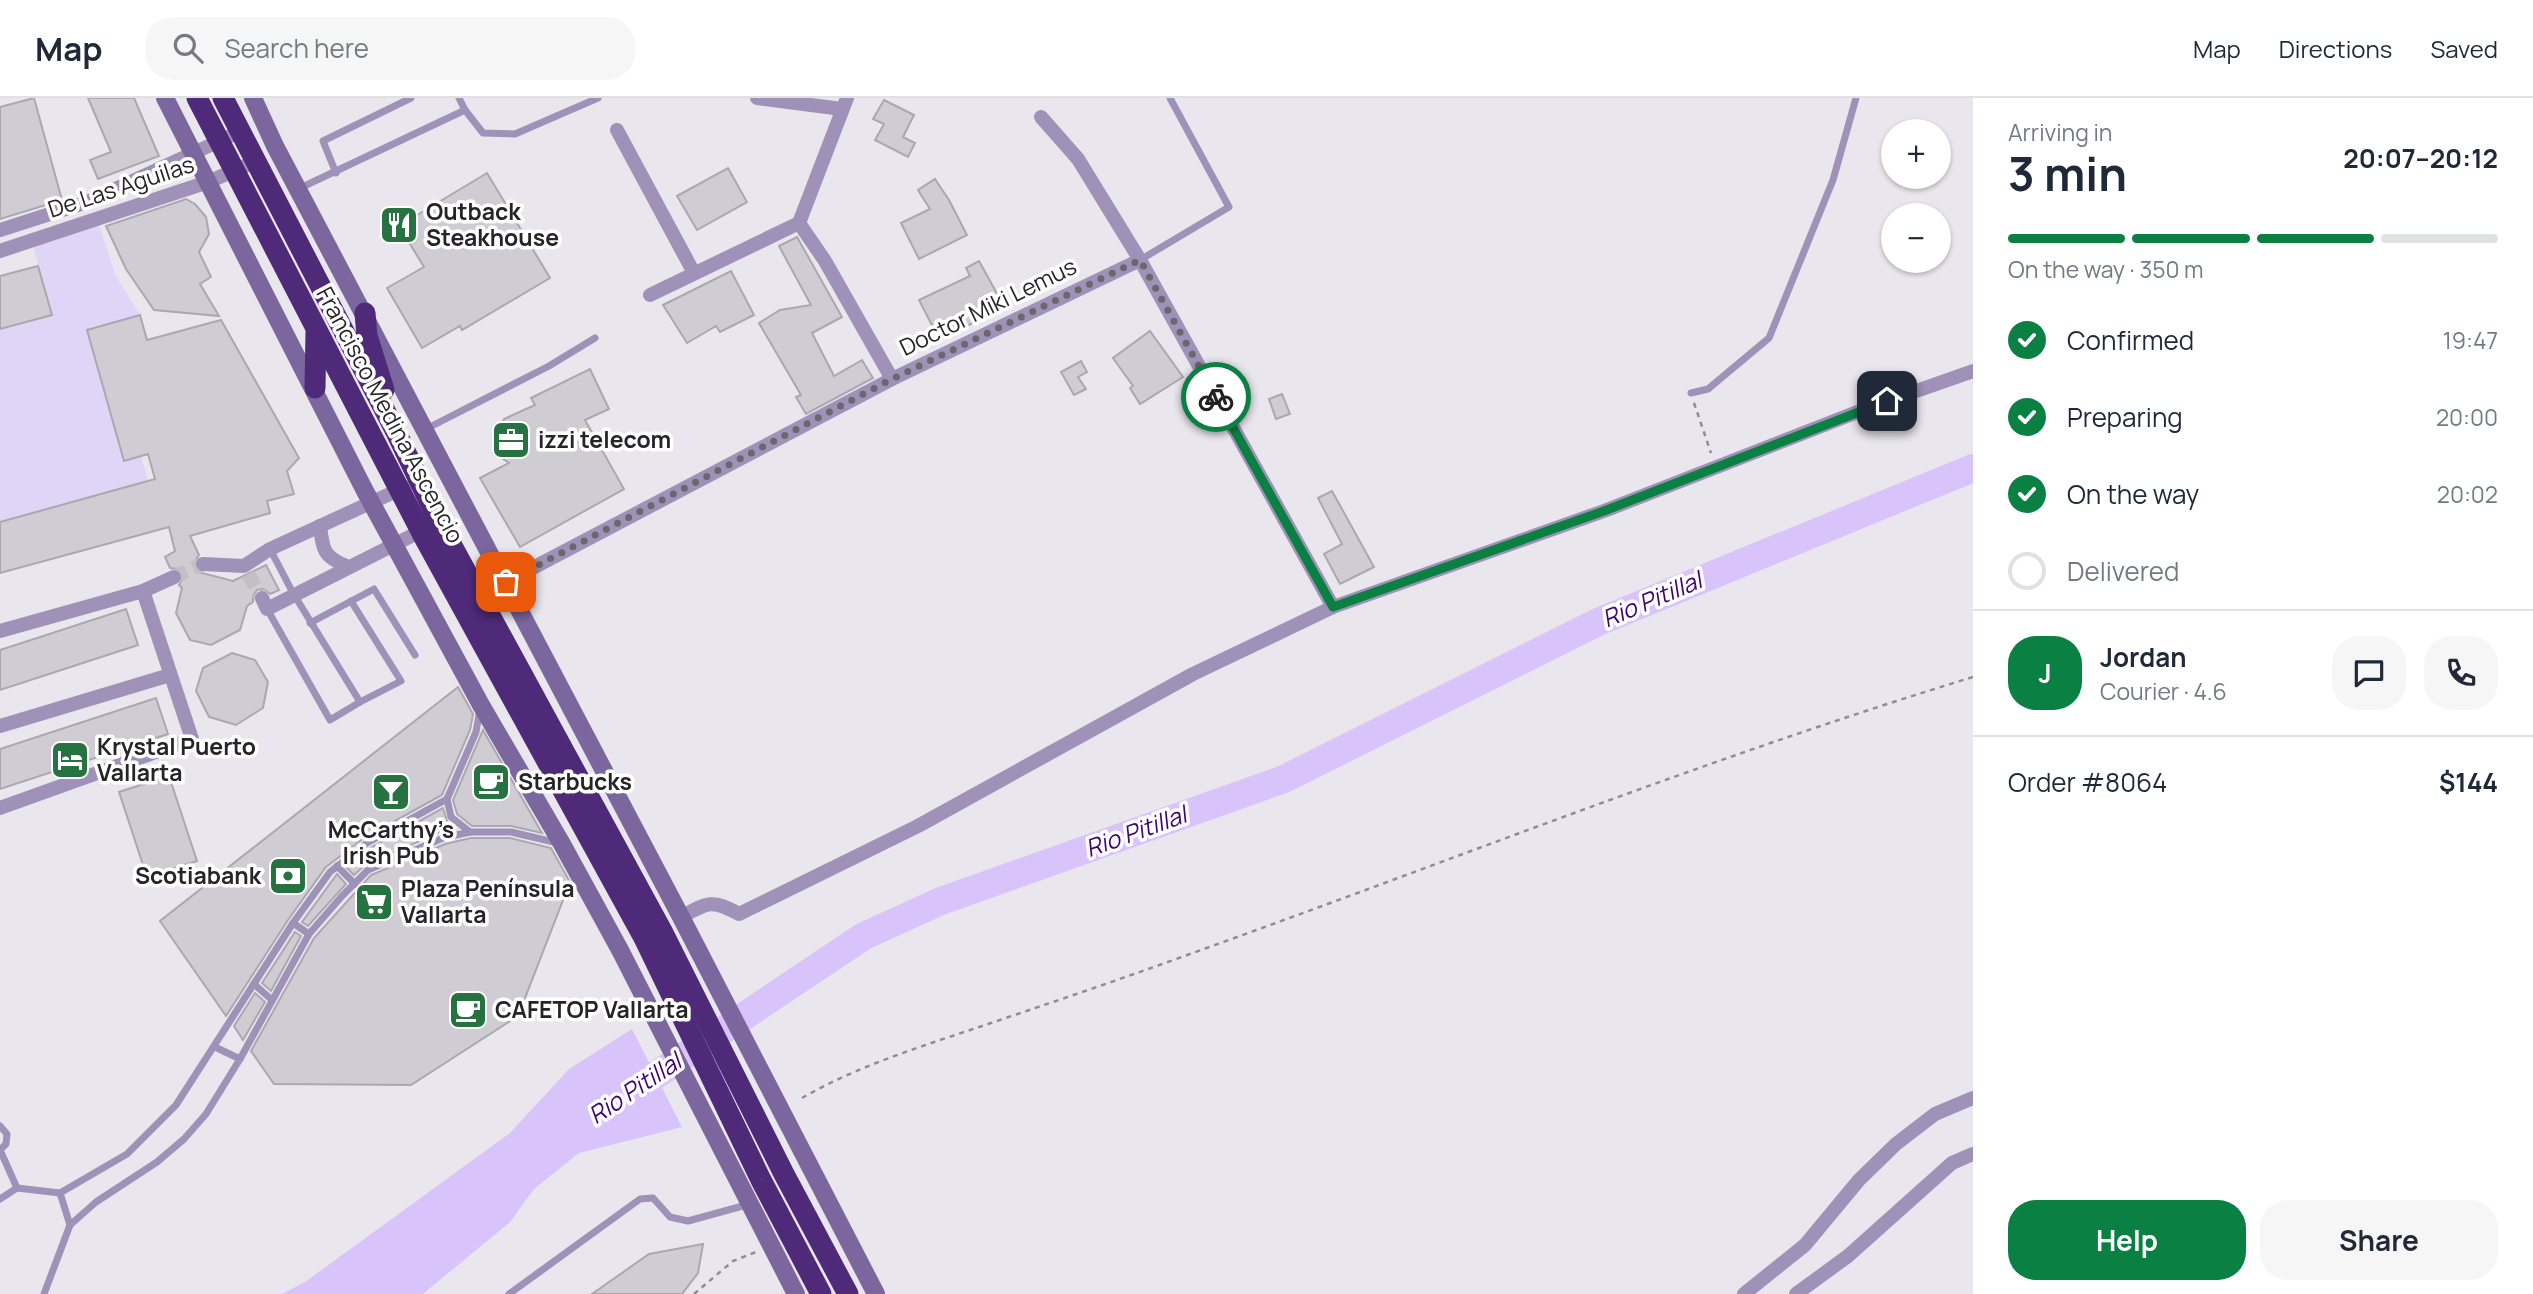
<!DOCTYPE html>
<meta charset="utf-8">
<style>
:root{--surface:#fff;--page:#f6f6f7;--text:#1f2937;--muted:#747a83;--line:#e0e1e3;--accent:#0b8043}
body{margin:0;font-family:Manrope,sans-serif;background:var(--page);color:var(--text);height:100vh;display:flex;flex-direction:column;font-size:26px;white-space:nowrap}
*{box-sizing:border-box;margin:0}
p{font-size:23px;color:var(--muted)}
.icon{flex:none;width:38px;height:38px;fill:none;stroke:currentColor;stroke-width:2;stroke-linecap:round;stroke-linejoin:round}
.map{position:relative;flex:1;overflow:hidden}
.panel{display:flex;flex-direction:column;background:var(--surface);width:560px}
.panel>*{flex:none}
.buttons{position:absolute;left:1881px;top:21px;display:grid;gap:14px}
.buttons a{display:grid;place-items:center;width:70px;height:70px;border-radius:50%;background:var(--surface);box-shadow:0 2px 5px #0004;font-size:35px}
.pin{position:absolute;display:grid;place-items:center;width:60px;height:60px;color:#fff;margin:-30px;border-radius:14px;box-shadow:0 4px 10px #0006}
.courier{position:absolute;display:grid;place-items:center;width:70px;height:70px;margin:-35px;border:5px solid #0b8043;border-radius:50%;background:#fff;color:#222;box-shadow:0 2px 9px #0007}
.head em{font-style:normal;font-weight:700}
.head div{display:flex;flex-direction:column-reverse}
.head{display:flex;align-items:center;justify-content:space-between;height:119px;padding:0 35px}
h1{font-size:46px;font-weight:700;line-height:52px}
.bar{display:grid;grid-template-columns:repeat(4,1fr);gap:10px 7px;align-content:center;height:84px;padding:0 35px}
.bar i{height:9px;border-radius:5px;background:var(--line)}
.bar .selected{background:var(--accent)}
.bar p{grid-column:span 4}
.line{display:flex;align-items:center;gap:18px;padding:0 35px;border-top:2px solid var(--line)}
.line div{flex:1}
.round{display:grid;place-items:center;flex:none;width:74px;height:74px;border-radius:28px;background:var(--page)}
ol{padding:0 35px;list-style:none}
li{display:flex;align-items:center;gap:21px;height:77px}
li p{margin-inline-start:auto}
li .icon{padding:7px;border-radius:50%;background:var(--accent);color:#fff;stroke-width:4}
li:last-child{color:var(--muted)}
li i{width:38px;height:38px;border:4px solid var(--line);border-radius:50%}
.primary-button{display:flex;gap:14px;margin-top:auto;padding:14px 35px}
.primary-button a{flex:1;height:80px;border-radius:28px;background:var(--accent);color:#fff;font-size:28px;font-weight:700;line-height:80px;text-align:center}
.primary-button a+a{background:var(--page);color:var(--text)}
header{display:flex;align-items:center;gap:42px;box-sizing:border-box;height:98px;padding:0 35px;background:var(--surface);border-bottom:2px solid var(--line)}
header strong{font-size:33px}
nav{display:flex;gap:38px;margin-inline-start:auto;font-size:24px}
.search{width:490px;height:63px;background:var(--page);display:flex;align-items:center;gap:18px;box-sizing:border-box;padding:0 24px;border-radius:28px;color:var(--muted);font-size:26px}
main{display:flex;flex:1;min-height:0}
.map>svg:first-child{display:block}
.green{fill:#e0d4f7}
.water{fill:#d8c4fb}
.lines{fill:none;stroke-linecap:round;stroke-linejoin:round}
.river{stroke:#d8c4fb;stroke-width:28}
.building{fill:#cfcdd3;stroke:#aaa8ae;stroke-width:2}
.street-tunnel{stroke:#c2c0c5;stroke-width:14;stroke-dasharray:14 7;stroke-linecap:butt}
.path{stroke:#8f8d92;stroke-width:2.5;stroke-dasharray:5 5;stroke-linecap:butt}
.lane{stroke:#9f91b7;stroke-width:7}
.street{stroke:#9f91b7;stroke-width:14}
.secondary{stroke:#7b669e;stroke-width:18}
.highway{stroke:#4e2a79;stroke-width:21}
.done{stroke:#6a686c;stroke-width:7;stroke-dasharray:0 12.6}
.route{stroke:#0b8043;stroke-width:9}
.labels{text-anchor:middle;stroke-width:7;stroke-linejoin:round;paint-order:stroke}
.street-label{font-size:23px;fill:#252427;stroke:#fff}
.poi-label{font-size:23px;font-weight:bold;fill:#252427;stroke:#fff;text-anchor:start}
.water-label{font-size:24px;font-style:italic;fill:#400370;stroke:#fff}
</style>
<header>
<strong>Map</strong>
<div class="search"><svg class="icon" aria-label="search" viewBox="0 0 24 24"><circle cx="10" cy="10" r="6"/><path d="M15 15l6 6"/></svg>Search here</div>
<nav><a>Map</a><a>Directions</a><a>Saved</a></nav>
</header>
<main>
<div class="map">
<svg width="1973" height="1196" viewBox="0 0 1973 1196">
<rect width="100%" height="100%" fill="#e9e7ed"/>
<path class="green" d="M99,126L115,177L140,217L87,232L123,362L141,358L148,383L2,423L0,434V231L52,217L33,147Z"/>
<path class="water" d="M632,931L682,1029L579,1055L534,1091L510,1124L423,1196H282L305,1184L510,1035L569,971Z"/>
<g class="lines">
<path class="river" d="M623,999L864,838L941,803L1284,681L1598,524L1973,370"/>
</g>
<g class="building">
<path d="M34,0L62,102L0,121V9Z"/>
<path d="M88,0H134L159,58L98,81L90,62L111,54Z"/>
<path d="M884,2L914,17L903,39L915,45L908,59L875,42L884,26L873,21Z"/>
<path d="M728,70L747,104L697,132L677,98Z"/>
<path d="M487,75L550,180L462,232L460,228L422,250L387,190L424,169L399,128Z"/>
<path d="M935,81L949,102L967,137L919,161L901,125L930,111L918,92Z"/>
<path d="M186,101L195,106L206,119L209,136L199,154L211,179L200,186L219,218L154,212L126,171L106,128Z"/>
<path d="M797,139L842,219L812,235L834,278L862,262L873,280L806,316L796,299L801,297L759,225L780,212L811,207L779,148Z"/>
<path d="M979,163L1005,210L939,241L919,202L970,178L966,170Z"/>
<path d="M38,168L52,217L0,231V178Z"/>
<path d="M731,173L754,217L720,234L716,228L687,245L663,207Z"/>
<path d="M140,217L147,242L221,222L299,360L287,373L294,396L267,403L270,415L190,438L199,457L193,466L198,474L233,483L266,467L279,492L270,496L264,491L257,492L253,498V504L247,508L240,532L211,547L190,542L176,515L182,490L179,487L184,479L179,471L170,470L165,459L175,453L169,429L0,475V424L155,381L148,356L124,363L87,232Z"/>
<path d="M1150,233L1183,279L1140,306L1130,290L1133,288L1113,260Z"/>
<path d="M1081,263L1087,274L1078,279L1086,291L1074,297L1061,274Z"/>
<path d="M590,271L609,311L585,322L624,391L520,449L480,380L509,365L493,354L504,321L535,307L531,300Z"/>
<path d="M1282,296L1290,316L1276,321L1269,301Z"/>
<path d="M1332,393L1374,469L1340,486L1324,456L1342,446L1318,400Z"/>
<path d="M126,511L138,547L0,592V552Z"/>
<path d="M232,555L255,562L268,584L263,610L236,627L209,619L196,593L203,570Z"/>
<path d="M458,589L473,616L470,632L442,697L364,740L326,769L288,822L226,918L160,823Z"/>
<path d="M156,600L168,636L0,691V651Z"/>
<path d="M483,632L542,735L511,728H472L457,716L453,702Z"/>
<path d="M169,678L197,763L147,779L119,694Z"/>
<path d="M443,710L447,723L456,731L441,734L366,766L354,777L346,769L370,750Z"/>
<path d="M471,740H510L551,750L570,784L518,918L411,987L274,986L251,953L314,840L371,777L445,746Z"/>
<path d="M337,776L346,786L308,828L302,824Z"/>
<path d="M295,834L301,838L271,893L262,885Z"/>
<path d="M255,895L265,904L243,942L234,928Z"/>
<path d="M703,1146L698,1175L682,1196H592L649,1156Z"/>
</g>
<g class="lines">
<g class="street-tunnel">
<path d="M248,476L262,500"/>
<path d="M174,479L203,466"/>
</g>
<g class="path">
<path d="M1694,305L1711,355"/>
<path d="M802,1000C859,967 926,947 988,926C1059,902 1130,878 1201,852C1458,760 1711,659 1973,579"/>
<path d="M694,1196L733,1163L756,1154"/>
</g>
<g class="lane">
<path d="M465,12L483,35L515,36L598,0"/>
<path d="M336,75L323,43L411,0"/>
<path d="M298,91L465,12L459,0"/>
<path d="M1140,162L1229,109L1170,0"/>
<path d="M1691,295L1708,291L1769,240L1833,82L1856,0"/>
<path d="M426,331L549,268L595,240"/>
<path d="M351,503L401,583L360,604"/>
<path d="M267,511L330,622L360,604L293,495L270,451"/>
<path d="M310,525L374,491L415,557"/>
<path d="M447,701L451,719L470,734"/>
<path d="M337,768L355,786"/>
<path d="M293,825L309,836"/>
<path d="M254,886L272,902"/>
<path d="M215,949L240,961"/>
<path d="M0,1028L7,1036L6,1046L0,1052"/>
<path d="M0,1052L17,1090"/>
<path d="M60,1095L70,1127"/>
<path d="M0,1101L17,1090L60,1095L127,1056L176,1007L293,825L330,774L367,745L447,701L476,634L480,611"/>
<path d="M44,1196L70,1127L96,1104L157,1064L184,1041L206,1016L240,961L309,836L342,798L368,772L443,740L470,734H511L558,745"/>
<path d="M509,1196L640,1101L653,1100L670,1119L688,1123L750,1106"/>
</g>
<g class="street">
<path d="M757,0L842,11"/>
<path d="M847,0L799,125L825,163L892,281"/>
<path d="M1041,19L1078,61L1140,162"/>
<path d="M617,32L694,175"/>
<path d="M0,132L87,104L239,34"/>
<path d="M0,153L208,84L254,64"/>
<path d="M650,197L799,125"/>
<path d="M320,428C323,452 323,458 346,468"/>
<path d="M203,466L244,468L270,451L405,389"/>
<path d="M506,484L892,281L1140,162L1333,509"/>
<path d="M262,500L267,511L427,430"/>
<path d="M0,533L143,493L174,479"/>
<path d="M0,628L170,577"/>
<path d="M0,710L192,641L143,493"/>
<path d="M681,819C708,804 712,801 739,816L918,728L1193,576L1333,509L1604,413L1865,311L1973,273"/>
<path d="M1744,1196L1805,1147L1859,1082L1896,1046L1935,1016L1973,1000"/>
<path d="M1796,1196L1848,1158L1952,1065L1973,1056"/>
</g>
<g class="secondary">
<path d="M165,0L365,393L481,607L562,746L620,852L796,1196"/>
<path d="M253,0L275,48L681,819L876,1196"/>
</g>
<g class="highway">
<path d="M197,0L425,441L644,840L761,1082L821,1196"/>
<path d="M223,0L396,334L439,424L662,833L784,1076L848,1196"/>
<path d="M365,215L367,238L384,292"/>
<path d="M315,290L316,234"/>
</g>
</g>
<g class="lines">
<path class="done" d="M506,484L892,281L1140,162L1216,299"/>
<path class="route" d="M1216,299L1333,509L1604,413L1887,303"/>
</g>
<defs>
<symbol id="restaurant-square" viewBox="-11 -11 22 22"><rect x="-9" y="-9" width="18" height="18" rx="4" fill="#267240" stroke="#fff"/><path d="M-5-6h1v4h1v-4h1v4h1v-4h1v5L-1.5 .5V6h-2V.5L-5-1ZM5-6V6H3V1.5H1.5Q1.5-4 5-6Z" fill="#fff"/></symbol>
<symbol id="office-square" viewBox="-11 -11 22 22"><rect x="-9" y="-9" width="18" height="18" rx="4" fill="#267240" stroke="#fff"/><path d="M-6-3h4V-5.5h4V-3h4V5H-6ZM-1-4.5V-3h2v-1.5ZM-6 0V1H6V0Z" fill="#fff"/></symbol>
<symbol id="hotel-square" viewBox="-11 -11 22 22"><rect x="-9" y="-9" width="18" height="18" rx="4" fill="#267240" stroke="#fff"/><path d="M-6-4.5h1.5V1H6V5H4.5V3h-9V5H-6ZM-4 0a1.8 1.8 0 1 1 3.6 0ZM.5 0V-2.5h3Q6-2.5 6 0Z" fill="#fff"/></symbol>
<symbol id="cafe-square" viewBox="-11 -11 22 22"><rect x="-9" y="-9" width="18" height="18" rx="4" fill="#267240" stroke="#fff"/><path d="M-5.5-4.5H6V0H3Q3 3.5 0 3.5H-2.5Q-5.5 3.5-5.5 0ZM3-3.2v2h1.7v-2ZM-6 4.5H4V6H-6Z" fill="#fff"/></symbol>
<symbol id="bar-square" viewBox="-11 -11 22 22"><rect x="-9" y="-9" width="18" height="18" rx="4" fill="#267240" stroke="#fff"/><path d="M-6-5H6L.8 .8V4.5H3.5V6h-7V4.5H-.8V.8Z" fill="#fff"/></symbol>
<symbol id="bank-square" viewBox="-11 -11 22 22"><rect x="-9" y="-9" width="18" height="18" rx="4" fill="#267240" stroke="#fff"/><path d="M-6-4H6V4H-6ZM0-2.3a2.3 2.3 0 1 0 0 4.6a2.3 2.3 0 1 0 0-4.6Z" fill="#fff"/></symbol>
<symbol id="supermarket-square" viewBox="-11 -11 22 22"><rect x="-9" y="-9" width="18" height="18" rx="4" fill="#267240" stroke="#fff"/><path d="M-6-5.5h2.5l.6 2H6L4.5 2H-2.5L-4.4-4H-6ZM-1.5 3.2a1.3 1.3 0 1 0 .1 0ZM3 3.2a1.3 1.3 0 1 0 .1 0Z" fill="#fff"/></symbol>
</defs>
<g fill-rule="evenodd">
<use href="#restaurant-square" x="377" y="105" width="44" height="44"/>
<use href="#office-square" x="489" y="320" width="44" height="44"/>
<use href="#hotel-square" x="48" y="640" width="44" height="44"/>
<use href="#cafe-square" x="469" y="662" width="44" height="44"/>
<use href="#bar-square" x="369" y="672" width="44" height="44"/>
<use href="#bank-square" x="266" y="756" width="44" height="44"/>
<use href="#supermarket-square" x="352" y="782" width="44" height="44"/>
<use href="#cafe-square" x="446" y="890" width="44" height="44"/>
</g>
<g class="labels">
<g class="street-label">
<text transform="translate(121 89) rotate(-18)" y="8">De Las Aguilas</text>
<text transform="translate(988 209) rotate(-26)" y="8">Doctor Miki Lemus</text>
<text transform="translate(390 317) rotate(62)" y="8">Francisco Medina Ascencio</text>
</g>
<g class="poi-label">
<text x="426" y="122">Outback<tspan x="426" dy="26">Steakhouse</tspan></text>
<text x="538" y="350">izzi telecom</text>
<text x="97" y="657">Krystal Puerto<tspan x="97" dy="26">Vallarta</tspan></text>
<text x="518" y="692">Starbucks</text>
<text x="391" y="740" text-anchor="middle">McCarthy’s<tspan x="391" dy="26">Irish Pub</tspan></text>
<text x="261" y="786" text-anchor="end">Scotiabank</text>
<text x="401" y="799">Plaza Península<tspan x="401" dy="26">Vallarta</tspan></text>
<text x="495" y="920">CAFETOP Vallarta</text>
</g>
<g class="water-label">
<text transform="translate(1652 502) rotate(-23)" y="8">Rio Pitillal</text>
<text transform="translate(1136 734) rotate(-20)" y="8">Rio Pitillal</text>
<text transform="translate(635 991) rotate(-34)" y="8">Rio Pitillal</text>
</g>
</g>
</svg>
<div class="buttons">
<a>+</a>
<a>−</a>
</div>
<div class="pin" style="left:506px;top:484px;background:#ea580c"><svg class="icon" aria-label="bag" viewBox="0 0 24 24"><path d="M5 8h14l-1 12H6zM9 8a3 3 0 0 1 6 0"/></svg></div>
<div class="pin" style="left:1887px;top:303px;background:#1f2937"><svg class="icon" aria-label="home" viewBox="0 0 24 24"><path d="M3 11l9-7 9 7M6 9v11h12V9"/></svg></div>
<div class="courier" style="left:1216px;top:299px"><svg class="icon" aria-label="bike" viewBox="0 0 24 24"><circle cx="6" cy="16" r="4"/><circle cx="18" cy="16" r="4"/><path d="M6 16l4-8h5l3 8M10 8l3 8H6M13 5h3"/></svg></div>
</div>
<section class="panel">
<div class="head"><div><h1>3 min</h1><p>Arriving in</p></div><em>20:07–20:12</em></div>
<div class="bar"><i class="selected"></i><i class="selected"></i><i class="selected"></i><i></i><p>On the way · 350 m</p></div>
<ol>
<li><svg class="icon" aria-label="check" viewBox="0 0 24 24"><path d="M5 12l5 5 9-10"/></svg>Confirmed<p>19:47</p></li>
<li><svg class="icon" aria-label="check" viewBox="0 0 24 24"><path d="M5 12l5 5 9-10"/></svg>Preparing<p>20:00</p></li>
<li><svg class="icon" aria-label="check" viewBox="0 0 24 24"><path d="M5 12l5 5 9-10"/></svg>On the way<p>20:02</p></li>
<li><i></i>Delivered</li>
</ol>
<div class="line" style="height:126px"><b class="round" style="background:var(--accent);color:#fff">J</b><div><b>Jordan</b><p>Courier · 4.6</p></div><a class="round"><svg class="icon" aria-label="chat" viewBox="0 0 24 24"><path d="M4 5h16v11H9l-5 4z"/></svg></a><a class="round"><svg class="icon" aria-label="phone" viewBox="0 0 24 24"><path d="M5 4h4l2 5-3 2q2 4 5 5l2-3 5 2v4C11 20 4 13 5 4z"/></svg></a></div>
<div class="line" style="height:91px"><div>Order #8064</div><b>$144</b></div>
<div class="primary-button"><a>Help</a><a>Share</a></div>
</section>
</main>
